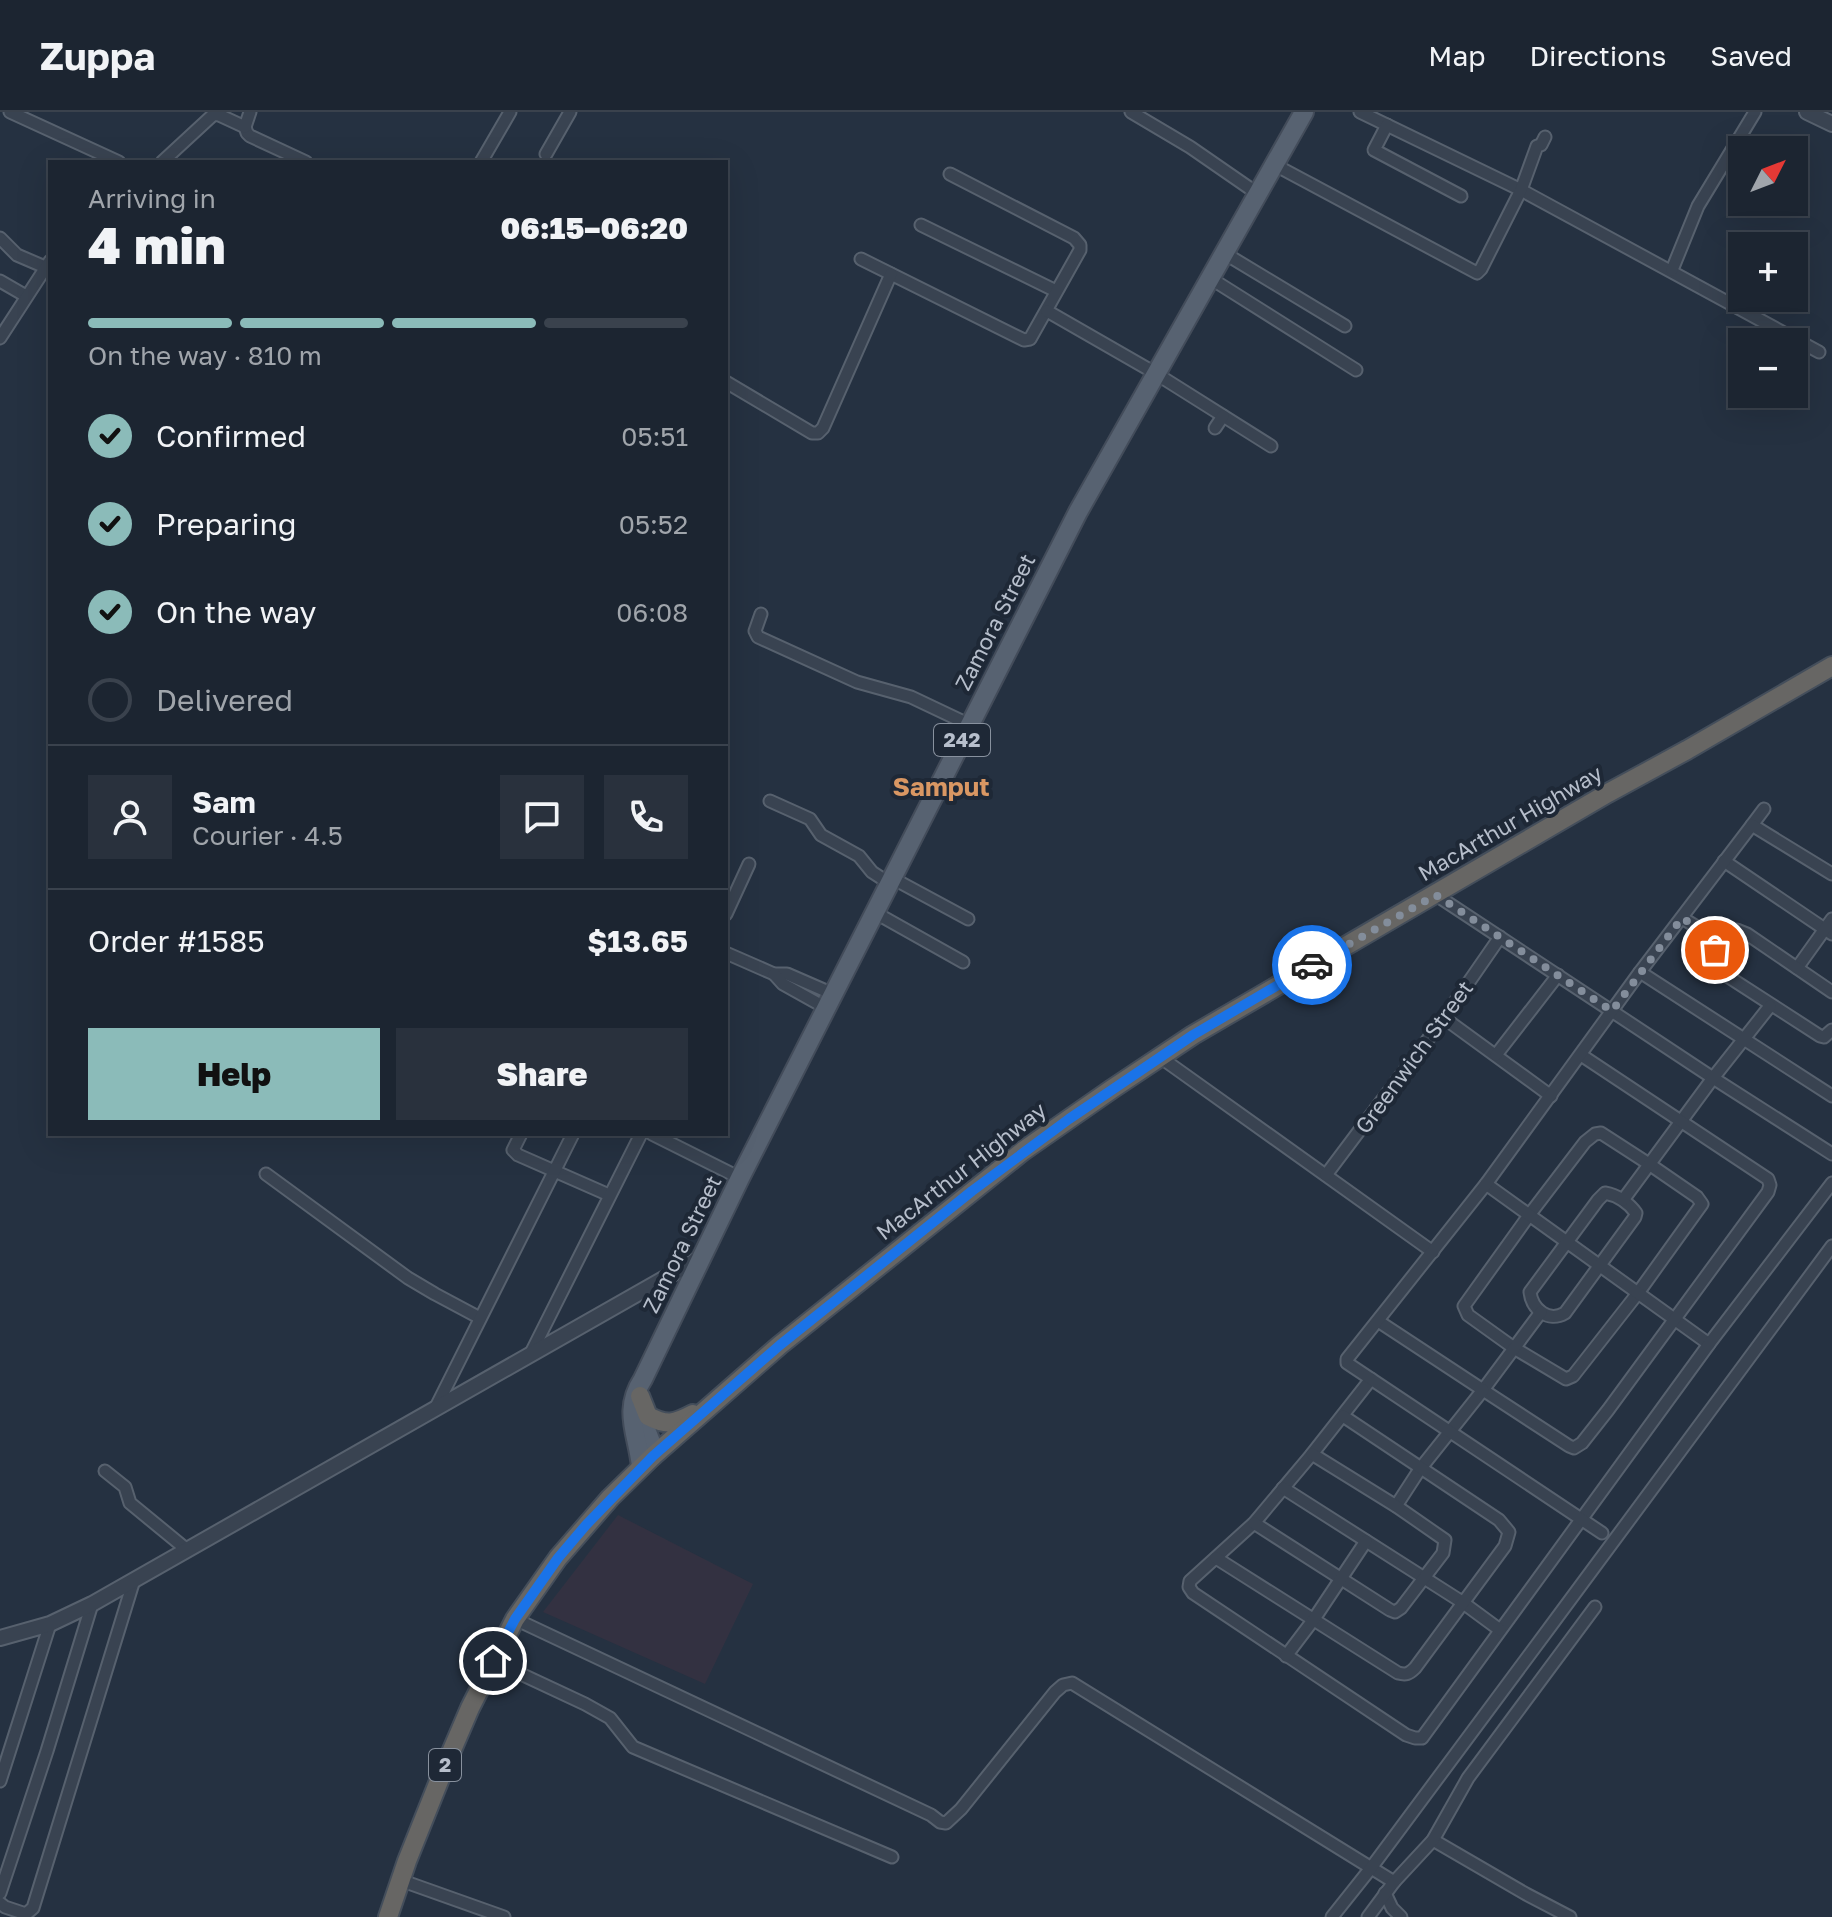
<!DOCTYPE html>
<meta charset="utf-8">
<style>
:root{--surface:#1c2531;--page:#29313d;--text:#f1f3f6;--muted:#a0a5ab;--line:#3a424d;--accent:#8bbbb9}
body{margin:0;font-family:"Golos Text",sans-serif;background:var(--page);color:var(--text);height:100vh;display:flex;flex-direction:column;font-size:30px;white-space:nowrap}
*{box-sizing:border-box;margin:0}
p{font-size:26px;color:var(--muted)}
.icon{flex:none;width:44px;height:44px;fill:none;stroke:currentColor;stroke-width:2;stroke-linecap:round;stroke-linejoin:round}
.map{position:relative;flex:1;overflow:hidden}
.details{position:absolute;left:48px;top:48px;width:680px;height:976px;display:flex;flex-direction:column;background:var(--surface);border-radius:0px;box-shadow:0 8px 32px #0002,0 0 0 2px var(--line)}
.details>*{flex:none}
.needle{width:52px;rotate:48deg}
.tools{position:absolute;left:1728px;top:24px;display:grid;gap:16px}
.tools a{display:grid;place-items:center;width:80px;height:80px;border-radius:0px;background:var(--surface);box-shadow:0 8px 32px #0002,0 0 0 2px var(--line);font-size:40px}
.pin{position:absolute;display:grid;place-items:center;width:68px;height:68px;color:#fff;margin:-34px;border:4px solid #fff;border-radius:50%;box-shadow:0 2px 8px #0007}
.courier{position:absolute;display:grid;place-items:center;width:80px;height:80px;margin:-40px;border:6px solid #1a73e8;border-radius:50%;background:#fff;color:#222;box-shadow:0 2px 10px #0007}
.head em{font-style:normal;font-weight:800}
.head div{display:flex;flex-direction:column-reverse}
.head{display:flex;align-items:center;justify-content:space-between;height:136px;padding:0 40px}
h1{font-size:52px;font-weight:800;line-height:60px}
.bar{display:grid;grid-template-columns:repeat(4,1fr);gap:12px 8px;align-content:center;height:96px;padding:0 40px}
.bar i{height:10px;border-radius:6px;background:var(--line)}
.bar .selected{background:var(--accent)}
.bar p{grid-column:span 4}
.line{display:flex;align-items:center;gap:20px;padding:0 40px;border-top:2px solid var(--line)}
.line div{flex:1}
.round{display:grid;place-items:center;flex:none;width:84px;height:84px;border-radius:0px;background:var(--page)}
ol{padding:0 40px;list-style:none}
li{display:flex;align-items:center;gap:24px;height:88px}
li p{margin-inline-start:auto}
li .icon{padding:8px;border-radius:50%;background:var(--accent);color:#111;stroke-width:4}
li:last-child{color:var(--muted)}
li i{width:44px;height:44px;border:4px solid var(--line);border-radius:50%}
.button{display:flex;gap:16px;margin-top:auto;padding:16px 40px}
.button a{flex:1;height:92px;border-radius:0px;background:var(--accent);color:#111;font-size:32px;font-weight:800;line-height:92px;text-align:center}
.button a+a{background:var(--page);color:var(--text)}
header{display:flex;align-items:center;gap:48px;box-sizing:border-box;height:112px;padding:0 40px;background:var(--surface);border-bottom:2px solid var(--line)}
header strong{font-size:38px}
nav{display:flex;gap:44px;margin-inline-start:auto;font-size:28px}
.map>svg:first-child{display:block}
.medical{fill:#333141}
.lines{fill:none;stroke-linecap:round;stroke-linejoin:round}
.minor-casing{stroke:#57616e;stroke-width:15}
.tertiary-casing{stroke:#57616e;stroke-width:18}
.primary-casing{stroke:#434c5a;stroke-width:22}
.trunk-casing{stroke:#444e5b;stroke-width:22}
.minor{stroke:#394351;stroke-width:11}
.tertiary{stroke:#394351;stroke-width:14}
.primary{stroke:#576271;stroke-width:18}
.trunk{stroke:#676664;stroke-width:18}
.done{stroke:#838d9b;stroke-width:8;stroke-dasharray:0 14.4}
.route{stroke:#1a73e8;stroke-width:10}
.labels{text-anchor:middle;stroke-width:8;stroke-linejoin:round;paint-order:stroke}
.shield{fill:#1e2836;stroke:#88919e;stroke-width:2}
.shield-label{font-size:20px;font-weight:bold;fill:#b6becb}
.street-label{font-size:22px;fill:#b6becb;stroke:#1e2836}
.quarter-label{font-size:26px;font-weight:bold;fill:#d99763;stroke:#1e2836}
</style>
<header>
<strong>Zuppa</strong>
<nav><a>Map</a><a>Directions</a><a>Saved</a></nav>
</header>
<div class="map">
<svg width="1832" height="1805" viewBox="0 0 1832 1805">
<rect width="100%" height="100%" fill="#253141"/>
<path class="medical" d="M618,1403L753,1472L705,1572L543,1500Z"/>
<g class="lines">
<defs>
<g id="minor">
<path d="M10,0L119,50"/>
<path d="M1131,0L1190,35L1258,82"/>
<path d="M1360,0L1521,78L1819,240"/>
<path d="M1387,13L1374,38L1461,84"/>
<path d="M245,15L247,21L250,24L306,50"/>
<path d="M546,42L570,0"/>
<path d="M162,50L214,2L219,3L245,15L250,0"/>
<path d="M481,50L510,0"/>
<path d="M1275,53L1477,161L1481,157L1521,78L1537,34L1541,33L1545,25"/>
<path d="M921,113L1056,179"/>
<path d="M0,126L17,143L45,155"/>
<path d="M1224,141L1345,214"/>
<path d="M861,147L1024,228L1030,227L1080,138V133L1074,126L950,62"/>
<path d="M1672,158L1698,94L1755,0"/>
<path d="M1210,166L1356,258"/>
<path d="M0,169L26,184"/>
<path d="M1047,199L1155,261L1271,334"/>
<path d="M0,226L50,149"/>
<path d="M726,270L812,321H818L823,316L891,162"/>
<path d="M1215,316L1223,304"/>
<path d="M761,502L755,519L758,525L857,570L911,585L970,613"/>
<path d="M770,689L810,707L821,723L859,744L872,760L889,771"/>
<path d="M1752,713L1764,697"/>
<path d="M1724,749L1832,822"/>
<path d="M892,766L968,807"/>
<path d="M1436,783L1713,966L1832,1042"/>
<path d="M874,800L963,850"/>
<path d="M726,802L749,752"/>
<path d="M1682,806L1720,829"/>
<path d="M726,841L774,862H787L833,882"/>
<path d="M1797,856L1832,807"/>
<path d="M1640,860L1832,984"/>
<path d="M774,862L783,872L826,896"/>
<path d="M1832,880L1747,822L1737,818C1718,827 1706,846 1724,862L1820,924L1824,925L1832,918"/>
<path d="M1444,906L1551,984"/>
<path d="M1496,943L1558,863"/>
<path d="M1160,945L1433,1140"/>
<path d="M1601,1021L1649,1052L1697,1085L1702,1092L1638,1181L1573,1264L1566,1267L1514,1236L1468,1203L1464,1194L1530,1102L1585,1030L1595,1022Z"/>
<path d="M521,1022L513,1038L518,1043L609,1083"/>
<path d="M652,1022L740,1066"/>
<path d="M266,1062L408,1166L435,1182L480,1206"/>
<path d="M1326,1063L1444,906L1500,825"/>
<path d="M1486,1072L1709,1232"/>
<path d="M1605,1081C1617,1083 1629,1091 1636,1101L1635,1105L1565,1201C1548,1211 1532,1197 1530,1180L1598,1088Z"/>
<path d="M1623,1088L1713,966L1770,894"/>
<path d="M1541,1200L1483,1278L1569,1334L1574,1336L1582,1331L1608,1298L1768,1080L1770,1073L1768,1067L1581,943"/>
<path d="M1378,1209L1483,1278L1420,1357L1396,1394"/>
<path d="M531,1241L641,1022"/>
<path d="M1371,1267L1312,1342L1254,1411L1190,1469L1189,1475L1193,1481L1406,1623L1415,1626H1422L1709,1232L1832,1071"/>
<path d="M436,1295L573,1022"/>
<path d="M105,1359L125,1375L130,1391L186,1437"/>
<path d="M1283,1376L1462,1490L1500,1518"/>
<path d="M1254,1411L1390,1498L1395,1500L1401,1496L1443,1441L1445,1428L1396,1394L1312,1342"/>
<path d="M1602,1421L1347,1251V1247L1486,1072L1640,860L1752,713L1832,762"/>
<path d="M1216,1446L1398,1561C1406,1563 1409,1562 1415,1556L1505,1434L1509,1420L1499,1408L1343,1304"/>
<path d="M515,1507L931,1703L940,1710L946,1711L961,1697L1055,1580L1063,1573L1072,1571L1394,1770"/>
<path d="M1286,1544L1314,1507L1366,1429"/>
<path d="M493,1549L585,1592L610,1606L633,1635L892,1745"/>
<path d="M0,1669L50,1512"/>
<path d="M1433,1728L1526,1782L1570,1805"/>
<path d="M400,1768L504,1805"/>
<path d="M0,1781L47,1639L92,1492"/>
<path d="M1385,1781L1392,1796L1401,1805"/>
<path d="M0,1791L5,1795L26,1802L33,1796L134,1468"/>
<path d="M1332,1805L1371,1756L1550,1515L1832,1134"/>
<path d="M1368,1805L1394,1770L1433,1728L1468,1666L1595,1495"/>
</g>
<g id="tertiary">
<path d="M1807,0L1832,12"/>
<path d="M0,1526L50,1512L92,1492L702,1145"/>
</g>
<g id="primary">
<path d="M640,1302L651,1330L653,1344"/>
<path d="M641,1355C638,1322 622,1299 643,1267L740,1066L1078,400L1304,0"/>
</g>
<g id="trunk">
<path d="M640,1284L648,1304C667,1314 674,1312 693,1302"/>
<path d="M388,1805L407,1749L443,1659L470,1596L515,1507L558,1446L610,1386L653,1344L780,1233L1023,1039L1112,977L1193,923L1608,681L1687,638L1832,554"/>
</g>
</defs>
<use href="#minor" class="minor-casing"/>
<use href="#tertiary" class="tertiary-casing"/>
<use href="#primary" class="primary-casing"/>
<use href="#trunk" class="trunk-casing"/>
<use href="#minor" class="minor"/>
<use href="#tertiary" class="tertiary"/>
<use href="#primary" class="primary"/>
<use href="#trunk" class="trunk"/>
</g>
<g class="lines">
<path class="done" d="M1312,853L1436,783L1612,899L1682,806L1720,829L1715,838"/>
<path class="route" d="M493,1549L515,1507L558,1446L586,1413L653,1344L780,1233L972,1079L1069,1007L1193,923L1312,853"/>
</g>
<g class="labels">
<g class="shield">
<rect x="934" y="612" width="56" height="32" rx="6"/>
<rect x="429" y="1637" width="32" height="32" rx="6"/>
</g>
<g class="shield-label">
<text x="962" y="635">242</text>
<text x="445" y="1660">2</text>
</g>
<g class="street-label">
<text transform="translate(995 510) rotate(-63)" y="8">Zamora Street</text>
<text transform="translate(1510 711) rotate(-30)" y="8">MacArthur Highway</text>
<text transform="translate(1414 945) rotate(-54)" y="8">Greenwich Street</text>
<text transform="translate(961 1059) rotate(-38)" y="8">MacArthur Highway</text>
<text transform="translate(682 1132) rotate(-64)" y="8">Zamora Street</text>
</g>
<g class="quarter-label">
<text x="941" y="684">Samput</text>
</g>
</g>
</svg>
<div class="tools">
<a><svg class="needle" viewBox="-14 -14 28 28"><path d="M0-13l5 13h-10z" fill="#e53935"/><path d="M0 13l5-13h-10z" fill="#a0a5ab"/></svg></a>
<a>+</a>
<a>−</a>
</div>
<div class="pin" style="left:1715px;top:838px;background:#ea580c"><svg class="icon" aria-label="bag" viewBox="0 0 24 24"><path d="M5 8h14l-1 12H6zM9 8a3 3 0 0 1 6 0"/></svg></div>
<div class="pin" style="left:493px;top:1549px;background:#1f2937"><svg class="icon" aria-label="home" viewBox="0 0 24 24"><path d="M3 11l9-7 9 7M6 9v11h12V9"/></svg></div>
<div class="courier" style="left:1312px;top:853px"><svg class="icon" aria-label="car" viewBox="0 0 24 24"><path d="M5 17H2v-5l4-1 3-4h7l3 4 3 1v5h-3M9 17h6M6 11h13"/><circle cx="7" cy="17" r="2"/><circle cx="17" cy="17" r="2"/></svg></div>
<section class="details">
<div class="head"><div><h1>4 min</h1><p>Arriving in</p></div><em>06:15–06:20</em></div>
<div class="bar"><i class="selected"></i><i class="selected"></i><i class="selected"></i><i></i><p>On the way · 810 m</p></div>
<ol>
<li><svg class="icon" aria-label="check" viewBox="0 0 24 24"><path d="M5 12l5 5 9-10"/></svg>Confirmed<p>05:51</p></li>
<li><svg class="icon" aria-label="check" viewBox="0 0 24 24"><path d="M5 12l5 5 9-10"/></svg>Preparing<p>05:52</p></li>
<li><svg class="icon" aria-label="check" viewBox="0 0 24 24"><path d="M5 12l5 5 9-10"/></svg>On the way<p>06:08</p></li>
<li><i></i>Delivered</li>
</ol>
<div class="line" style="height:144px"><a class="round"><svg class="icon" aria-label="person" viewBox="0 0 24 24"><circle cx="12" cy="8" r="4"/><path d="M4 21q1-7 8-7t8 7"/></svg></a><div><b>Sam</b><p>Courier · 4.5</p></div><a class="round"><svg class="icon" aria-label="chat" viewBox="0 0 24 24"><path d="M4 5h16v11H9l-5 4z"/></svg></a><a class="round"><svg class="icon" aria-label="phone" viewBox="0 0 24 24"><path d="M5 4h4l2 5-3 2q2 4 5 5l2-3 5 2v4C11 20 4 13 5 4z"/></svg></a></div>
<div class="line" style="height:104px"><div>Order #1585</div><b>$13.65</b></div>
<div class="button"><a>Help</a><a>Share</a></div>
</section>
</div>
